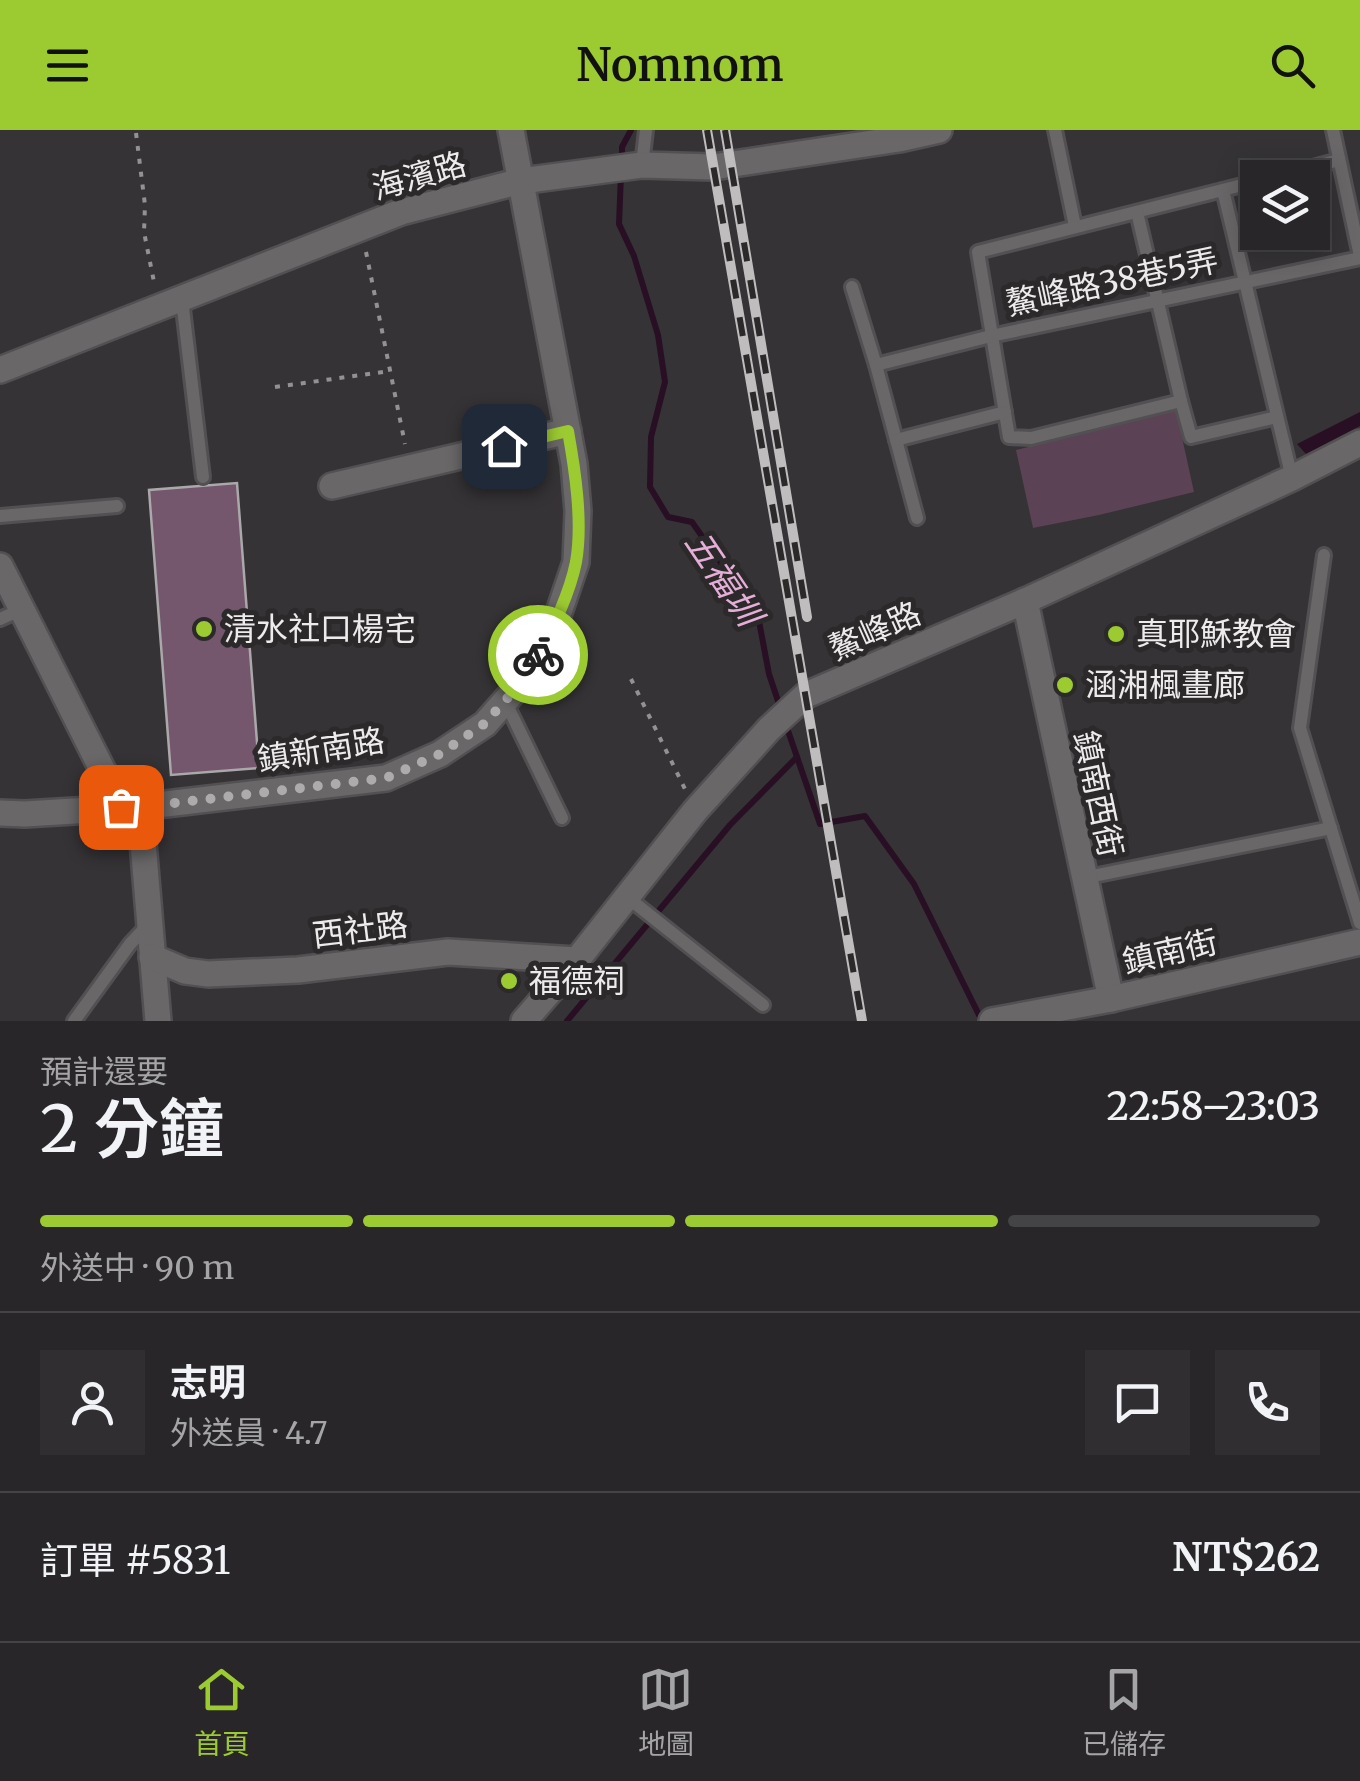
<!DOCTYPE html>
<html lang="zh-TW">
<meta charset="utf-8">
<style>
:root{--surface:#282628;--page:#302e30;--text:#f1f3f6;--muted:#a5a5a8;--line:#444345;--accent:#9cca31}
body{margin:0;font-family:Merriweather,"Noto Sans TC",serif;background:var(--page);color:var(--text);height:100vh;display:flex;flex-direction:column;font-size:38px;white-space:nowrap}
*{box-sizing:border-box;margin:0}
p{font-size:32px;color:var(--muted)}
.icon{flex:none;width:55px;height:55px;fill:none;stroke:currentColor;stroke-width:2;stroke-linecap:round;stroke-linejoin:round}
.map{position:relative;height:891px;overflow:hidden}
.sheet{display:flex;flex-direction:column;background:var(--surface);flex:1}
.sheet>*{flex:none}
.fabs{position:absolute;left:1240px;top:30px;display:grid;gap:20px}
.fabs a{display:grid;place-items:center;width:90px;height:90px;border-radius:0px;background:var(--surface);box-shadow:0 5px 25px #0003,0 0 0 2px var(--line);font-size:50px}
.pin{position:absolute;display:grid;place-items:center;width:85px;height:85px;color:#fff;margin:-42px;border-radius:20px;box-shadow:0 5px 15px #0006}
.courier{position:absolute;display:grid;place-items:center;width:100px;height:100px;margin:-50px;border:8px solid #9cca31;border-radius:50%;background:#fff;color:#222;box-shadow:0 2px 12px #0007}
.overview em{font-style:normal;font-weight:600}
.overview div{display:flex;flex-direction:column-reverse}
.overview{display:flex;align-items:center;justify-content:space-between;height:170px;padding:0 40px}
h1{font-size:65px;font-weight:600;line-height:75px}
.bar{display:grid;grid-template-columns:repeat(4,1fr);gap:15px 10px;align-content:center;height:120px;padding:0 40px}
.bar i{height:12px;border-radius:8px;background:var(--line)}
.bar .current{background:var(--accent)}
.bar p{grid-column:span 4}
.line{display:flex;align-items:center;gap:25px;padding:0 40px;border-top:2px solid var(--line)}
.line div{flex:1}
.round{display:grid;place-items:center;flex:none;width:105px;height:105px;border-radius:0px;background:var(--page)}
header{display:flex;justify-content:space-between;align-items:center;height:130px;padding:0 40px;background:var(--accent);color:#111;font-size:45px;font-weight:600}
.tab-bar{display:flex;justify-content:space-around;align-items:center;height:140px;border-top:2px solid var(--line);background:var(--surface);font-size:28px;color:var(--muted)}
.tab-bar a{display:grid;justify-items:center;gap:5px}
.tab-bar .current{color:var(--accent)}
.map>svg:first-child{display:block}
.green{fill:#5b4255}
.water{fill:#280f23}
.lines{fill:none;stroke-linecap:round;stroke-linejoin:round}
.stream{stroke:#280f23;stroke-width:6}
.building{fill:#74566d;stroke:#aba8aa;stroke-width:2.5}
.service-casing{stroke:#525052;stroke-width:18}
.minor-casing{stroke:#525052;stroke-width:30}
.tertiary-casing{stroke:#525052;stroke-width:30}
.path{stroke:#939192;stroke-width:4;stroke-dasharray:5 8;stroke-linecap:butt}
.service{stroke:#696768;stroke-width:12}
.minor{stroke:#696768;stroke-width:25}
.tertiary{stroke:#696768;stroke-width:25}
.rail-casing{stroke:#bfbdbe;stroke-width:10}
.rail{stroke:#2b292a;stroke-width:6;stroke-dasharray:19;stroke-linecap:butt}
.done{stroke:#adabac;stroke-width:10;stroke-dasharray:0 18}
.route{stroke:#9cca31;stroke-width:12}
.poi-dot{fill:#9cca31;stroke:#2b292a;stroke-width:4}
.labels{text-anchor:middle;stroke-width:10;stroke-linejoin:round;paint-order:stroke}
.street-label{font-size:32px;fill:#edebec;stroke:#2b292a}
.poi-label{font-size:32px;fill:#edebec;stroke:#2b292a;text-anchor:start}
.water-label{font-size:35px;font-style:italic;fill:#e4aed6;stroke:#2b292a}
</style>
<header><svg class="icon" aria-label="menu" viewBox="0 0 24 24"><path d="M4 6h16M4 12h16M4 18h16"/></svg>Nomnom<svg class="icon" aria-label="search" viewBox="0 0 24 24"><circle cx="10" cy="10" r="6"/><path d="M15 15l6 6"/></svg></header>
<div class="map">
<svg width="1360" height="891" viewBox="0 0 1360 891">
<rect width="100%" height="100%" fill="#353335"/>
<path class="green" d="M1176,280L1194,362L1099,385L1033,398L1016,320Z"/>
<path class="water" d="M1360,282V296L1306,324L1297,314Z"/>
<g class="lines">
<g class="stream">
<path d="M622,32V17L631,0"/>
<path d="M621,44L619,94L634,126L658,205L665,252L651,307L650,357L668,387L692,392L758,486L769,544L781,580"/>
<path d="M785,592L820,694L865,686L914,754L982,891"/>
<path d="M567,891L730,695L797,627"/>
</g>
</g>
<path class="building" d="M237,353L259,638L171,645L149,360Z"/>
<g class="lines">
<defs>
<g id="service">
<path d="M1055,0L1075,96"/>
<path d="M1333,0L1360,126"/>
<path d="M642,35L646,0"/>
<path d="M1271,48L1339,30"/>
<path d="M1258,51L978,122L1009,307L1031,308L1181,271L1191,307L1277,287"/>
<path d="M1223,60L1292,348"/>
<path d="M1137,82L1181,271"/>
<path d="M852,157L876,235L917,388"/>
<path d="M182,170L203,347"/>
<path d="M876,235L991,206L1360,128"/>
<path d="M896,310L1005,282"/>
<path d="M0,386L117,376"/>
<path d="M1324,425L1300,598L1360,793"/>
<path d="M0,489L22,479"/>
<path d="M505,571L562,688"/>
<path d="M1083,748L1331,698"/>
<path d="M627,767L763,875"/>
<path d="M74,891L130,814L149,794"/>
</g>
<g id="minor">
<path d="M332,356L568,301"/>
<path d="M0,436L121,677"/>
<path d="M1025,471L1111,869"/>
<path d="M140,677L158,891"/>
<path d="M0,683L25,684L140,677L386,648L440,624L485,594L522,552L554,497L576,432L578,381L574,334L511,0"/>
<path d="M152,827L185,841L208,844L298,840L448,822L577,830"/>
<path d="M992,891L1111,869L1360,812"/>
</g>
<g id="tertiary">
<path d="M0,240L401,82L521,51L642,35L713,37L899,9L939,0"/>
<path d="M524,891L577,830L695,681L769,599L806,565L1025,471L1292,348L1360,313"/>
</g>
</defs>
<use href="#service" class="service-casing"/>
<use href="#minor" class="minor-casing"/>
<use href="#tertiary" class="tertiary-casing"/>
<g class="path">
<path d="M136,3L145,75L144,102L155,157"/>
<path d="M366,122L405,314"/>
<path d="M275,257L390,241"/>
<path d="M631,549L685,659"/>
</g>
<use href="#service" class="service"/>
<use href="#minor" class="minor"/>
<use href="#tertiary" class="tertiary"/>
<defs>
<g id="rail">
<path d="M707,0L862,891"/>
<path d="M725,0L807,487"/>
</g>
</defs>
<use href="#rail" class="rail-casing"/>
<use href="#rail" class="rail"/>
</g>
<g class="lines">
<path class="done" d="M121,677H140L386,648L440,624L484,594L522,552L538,525"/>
<path class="route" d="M504,316L568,301C575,340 583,392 576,432C570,462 553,499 538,525"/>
</g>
<g class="poi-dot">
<circle cx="204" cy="499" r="10"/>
<circle cx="1116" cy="504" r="10"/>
<circle cx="1065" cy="555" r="10"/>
<circle cx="509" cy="851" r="10"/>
</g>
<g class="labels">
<g class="street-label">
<text transform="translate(419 46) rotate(-16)" y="11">海濱路</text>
<text transform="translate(1112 152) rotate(-12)" y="11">鰲峰路38巷5弄</text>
<text transform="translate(875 501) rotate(-24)" y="11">鰲峰路</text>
<text transform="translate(321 620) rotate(-9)" y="11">鎮新南路</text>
<text transform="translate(1098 664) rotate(78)" y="11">鎮南西街</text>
<text transform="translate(360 800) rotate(-7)" y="11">西社路</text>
<text transform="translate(1170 822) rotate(-13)" y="11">鎮南街</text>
</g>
<g class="poi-label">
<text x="224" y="510">清水社口楊宅</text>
<text x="1136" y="515">真耶穌教會</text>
<text x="1085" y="566">涵湘楓畫廊</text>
<text x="529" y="862">福德祠</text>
</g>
<g class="water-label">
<text transform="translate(723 448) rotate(56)" y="12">五福圳</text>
</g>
</g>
</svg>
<div class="fabs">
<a><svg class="icon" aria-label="layers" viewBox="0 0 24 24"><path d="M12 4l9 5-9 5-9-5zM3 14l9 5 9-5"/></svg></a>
</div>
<div class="pin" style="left:121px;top:677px;background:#ea580c"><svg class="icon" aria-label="bag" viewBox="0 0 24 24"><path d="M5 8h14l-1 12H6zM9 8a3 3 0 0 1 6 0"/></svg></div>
<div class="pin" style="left:504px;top:316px;background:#1f2937"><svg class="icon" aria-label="home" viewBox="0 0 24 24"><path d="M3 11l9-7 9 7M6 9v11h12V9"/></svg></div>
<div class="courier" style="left:538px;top:525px"><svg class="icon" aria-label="bike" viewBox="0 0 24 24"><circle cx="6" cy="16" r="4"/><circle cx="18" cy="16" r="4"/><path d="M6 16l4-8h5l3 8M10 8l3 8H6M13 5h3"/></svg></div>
</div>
<section class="sheet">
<div class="overview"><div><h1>2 分鐘</h1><p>預計還要</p></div><em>22:58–23:03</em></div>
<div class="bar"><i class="current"></i><i class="current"></i><i class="current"></i><i></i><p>外送中 · 90 m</p></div>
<div class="line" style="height:180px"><a class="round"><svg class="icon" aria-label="person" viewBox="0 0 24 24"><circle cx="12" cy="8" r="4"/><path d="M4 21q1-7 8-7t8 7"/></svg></a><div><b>志明</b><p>外送員 · 4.7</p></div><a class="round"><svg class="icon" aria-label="chat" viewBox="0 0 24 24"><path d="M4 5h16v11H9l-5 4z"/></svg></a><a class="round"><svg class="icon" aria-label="phone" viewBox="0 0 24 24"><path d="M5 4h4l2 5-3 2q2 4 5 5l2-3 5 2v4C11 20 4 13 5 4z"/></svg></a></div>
<div class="line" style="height:130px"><div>訂單 #5831</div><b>NT$262</b></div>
</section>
<nav class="tab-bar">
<a class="current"><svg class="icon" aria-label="home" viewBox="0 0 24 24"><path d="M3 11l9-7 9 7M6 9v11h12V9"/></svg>首頁</a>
<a><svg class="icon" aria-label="map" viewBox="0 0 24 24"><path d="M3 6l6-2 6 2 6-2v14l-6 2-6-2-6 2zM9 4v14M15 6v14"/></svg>地圖</a>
<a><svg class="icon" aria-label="saved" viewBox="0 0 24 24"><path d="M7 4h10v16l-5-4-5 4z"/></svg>已儲存</a>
</nav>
